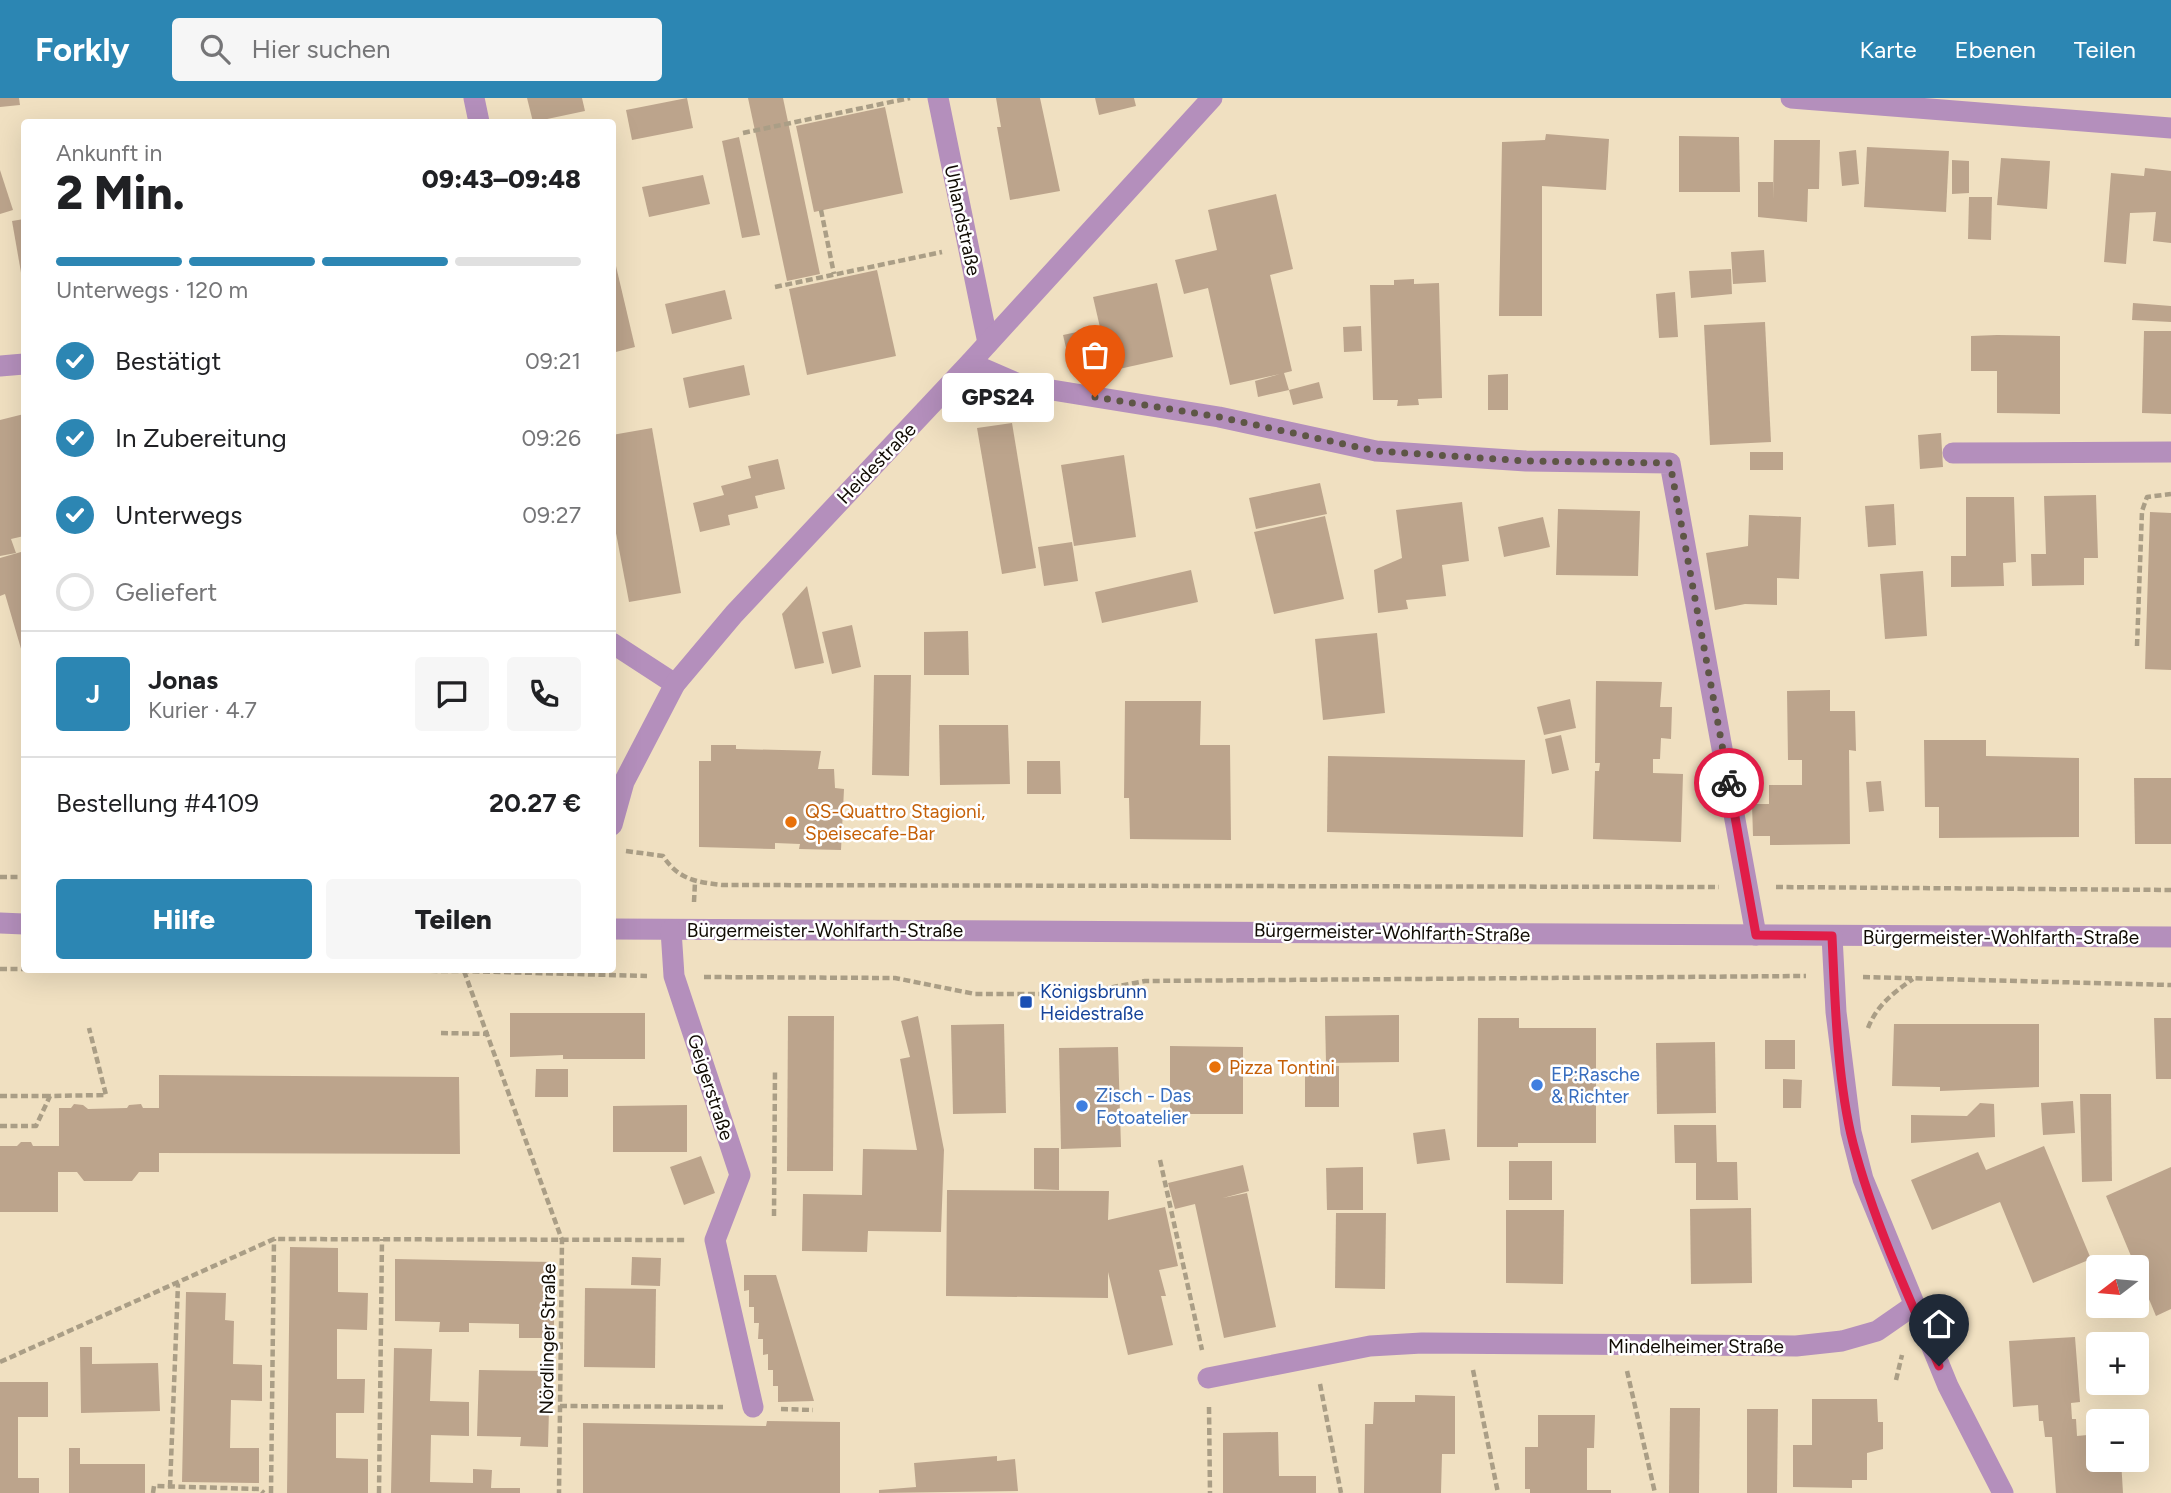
<!DOCTYPE html>
<html lang="de">
<meta charset="utf-8">
<style>
:root{--surface:#fff;--page:#f6f6f6;--text:#202124;--muted:#757577;--line:#e0e0e0;--accent:#2c86b3}
body{margin:0;font-family:Figtree,sans-serif;background:var(--page);color:var(--text);height:100vh;display:flex;flex-direction:column;font-size:26px;white-space:nowrap}
*{box-sizing:border-box;margin:0}
p{font-size:23px;color:var(--muted)}
.icon{flex:none;width:38px;height:38px;fill:none;stroke:currentColor;stroke-width:2;stroke-linecap:round;stroke-linejoin:round}
.map{position:relative;flex:1;overflow:hidden}
.sheet{position:absolute;left:21px;top:21px;width:595px;height:854px;display:flex;flex-direction:column;background:var(--surface);border-radius:7px;box-shadow:0 7px 28px #0002}
.sheet>*{flex:none}
.needle{width:46px;rotate:254deg}
.controls{position:absolute;left:2086px;top:1157px;display:grid;gap:14px}
.controls a{display:grid;place-items:center;width:63px;height:63px;border-radius:7px;background:var(--surface);box-shadow:0 7px 28px #0002;font-size:35px}
.pin{position:absolute;display:grid;place-items:center;width:60px;height:60px;color:#fff;margin:-72px -30px;border-radius:50% 50% 50% 0;rotate:-45deg;box-shadow:0 0 7px #0007}
.pin .icon{rotate:45deg}
.courier{position:absolute;display:grid;place-items:center;width:70px;height:70px;margin:-35px;border:5px solid #e11d48;border-radius:50%;background:#fff;color:#222;box-shadow:0 2px 9px #0007}
.bubble{position:absolute;height:49px;border-radius:7px;background:var(--surface);box-shadow:0 7px 28px #0002;font-size:23px;font-weight:800;line-height:49px;text-align:center}
.summary em{font-style:normal;font-weight:800}
.summary div{display:flex;flex-direction:column-reverse}
.summary{display:flex;align-items:center;justify-content:space-between;height:119px;padding:0 35px}
h1{font-size:46px;font-weight:800;line-height:52px}
.bar{display:grid;grid-template-columns:repeat(4,1fr);gap:10px 7px;align-content:center;height:84px;padding:0 35px}
.bar i{height:9px;border-radius:5px;background:var(--line)}
.bar .on{background:var(--accent)}
.bar p{grid-column:span 4}
.line{display:flex;align-items:center;gap:18px;padding:0 35px;border-top:2px solid var(--line)}
.line div{flex:1}
.round{display:grid;place-items:center;flex:none;width:74px;height:74px;border-radius:7px;background:var(--page)}
ol{padding:0 35px;list-style:none}
li{display:flex;align-items:center;gap:21px;height:77px}
li p{margin-inline-start:auto}
li .icon{padding:7px;border-radius:50%;background:var(--accent);color:#fff;stroke-width:4}
li:last-child{color:var(--muted)}
li i{width:38px;height:38px;border:4px solid var(--line);border-radius:50%}
.cta{display:flex;gap:14px;margin-top:auto;padding:14px 35px}
.cta a{flex:1;height:80px;border-radius:7px;background:var(--accent);color:#fff;font-size:28px;font-weight:800;line-height:80px;text-align:center}
.cta a+a{background:var(--page);color:var(--text)}
header{display:flex;align-items:center;gap:42px;box-sizing:border-box;height:98px;padding:0 35px;background:var(--accent);color:#fff}
header strong{font-size:33px}
nav{display:flex;gap:38px;margin-inline-start:auto;font-size:24px}
.search{width:490px;height:63px;background:var(--page);display:flex;align-items:center;gap:18px;box-sizing:border-box;padding:0 24px;border-radius:7px;color:var(--muted);font-size:26px}
.map>svg:first-child{display:block}
.building{fill:#bca48c}
.lines{fill:none;stroke-linecap:round;stroke-linejoin:round}
.path{stroke:#aa9e86;stroke-width:4.5;stroke-dasharray:7 3.5;stroke-linecap:butt}
.minor{stroke:#b48fbc;stroke-width:21}
.done{stroke:#5e5646;stroke-width:7;stroke-dasharray:0 12.6}
.route{stroke:#e11d48;stroke-width:9}
.food-dot{fill:#e8710a;stroke:#fff;stroke-width:2.5}
.transit-dot{fill:#1a4fb4;stroke:#fff;stroke-width:2.5}
.shop-dot{fill:#3f7fe0;stroke:#fff;stroke-width:2.5}
.labels{text-anchor:middle;stroke-width:5;stroke-linejoin:round;paint-order:stroke}
.street-label{font-size:19px;fill:#100b03;stroke:#fff}
.food-label{font-size:19px;fill:#c56008;stroke:#fff;text-anchor:start}
.transit-label{font-size:19px;fill:#164399;stroke:#fff;text-anchor:start}
.shop-label{font-size:19px;fill:#366cbe;stroke:#fff;text-anchor:start}
</style>
<header>
<strong>Forkly</strong>
<div class="search"><svg class="icon" aria-label="search" viewBox="0 0 24 24"><circle cx="10" cy="10" r="6"/><path d="M15 15l6 6"/></svg>Hier suchen</div>
<nav><a>Karte</a><a>Ebenen</a><a>Teilen</a></nav>
</header>
<div class="map">
<svg width="2171" height="1395" viewBox="0 0 2171 1395">
<rect width="100%" height="100%" fill="#f0e0c1"/>
<g class="building">
<path d="M0,0H19L20,7L0,9Z"/>
<path d="M527,0H582L585,13L533,24Z"/>
<path d="M687,0L693,30L632,42L626,12Z"/>
<path d="M748,0H783L820,176L787,183Z"/>
<path d="M996,0H1040L1060,93L1010,102L997,29H1001Z"/>
<path d="M1095,0H1134L1136,8L1099,17Z"/>
<path d="M885,9L903,95L814,114L796,28Z"/>
<path d="M1546,36L1609,41L1606,92L1542,88V218H1499L1502,44L1545,42Z"/>
<path d="M1679,38L1739,39L1740,94H1679Z"/>
<path d="M739,39L760,137L742,140L722,43Z"/>
<path d="M1774,42H1820L1819,91H1808L1807,124L1758,119V84H1773V102Z"/>
<path d="M1867,49L1949,53L1946,114L1864,109Z"/>
<path d="M1856,52L1859,86L1842,88L1839,54Z"/>
<path d="M2001,60L2050,63L2047,111L1997,107Z"/>
<path d="M1952,62L1969,63V95L1952,96Z"/>
<path d="M2145,70L2171,73V145L2153,143L2156,114L2130,115L2126,166L2104,164L2111,75L2144,78Z"/>
<path d="M0,72L13,112L0,116Z"/>
<path d="M703,77L710,106L649,119L642,89Z"/>
<path d="M1276,96L1293,171L1270,177L1292,273L1284,275L1289,292L1258,299L1255,283L1280,276L1230,287L1208,190L1184,196L1175,162L1217,152L1208,112Z"/>
<path d="M1969,99H1992L1991,142L1968,141Z"/>
<path d="M24,121V186H23L12,123Z"/>
<path d="M612,151L635,249L612,255Z"/>
<path d="M1764,152L1766,184L1733,186L1731,154Z"/>
<path d="M1731,171L1732,196L1691,200L1689,173Z"/>
<path d="M877,172L896,258L807,277L789,191Z"/>
<path d="M1414,181V186L1439,185L1442,300L1418,301L1419,307L1397,308L1398,302H1373L1370,187H1394V182Z"/>
<path d="M1157,185L1173,259L1110,273L1093,199Z"/>
<path d="M725,192L732,221L672,236L665,206Z"/>
<path d="M1675,194L1678,239L1659,240L1656,196Z"/>
<path d="M2133,205L2171,208V224L2132,222Z"/>
<path d="M1765,224L1771,344L1710,347L1704,227Z"/>
<path d="M1361,228L1362,253L1344,254L1343,229Z"/>
<path d="M1091,231L1099,265L1071,271L1063,237Z"/>
<path d="M2144,233H2171V316L2142,315Z"/>
<path d="M1997,237L2060,238V316L1997,315V273H1971V238Z"/>
<path d="M744,267L750,297L689,310L683,280Z"/>
<path d="M1508,276V312H1488V277Z"/>
<path d="M1319,284L1323,300L1293,307L1289,292Z"/>
<path d="M24,316V438L11,441L16,455L0,458V322Z"/>
<path d="M1012,325L1036,470L1002,476L977,330Z"/>
<path d="M652,330L681,495L629,504L612,414V337Z"/>
<path d="M1941,335L1943,369L1920,371L1918,337Z"/>
<rect x="1750" y="354" width="33" height="18"/>
<path d="M1124,357L1136,439L1074,448L1061,367Z"/>
<path d="M778,361L785,391L755,398L758,410L728,417L730,427L700,434L693,405L724,397L721,388L751,380L748,368Z"/>
<path d="M1320,385L1327,416L1256,431L1249,400Z"/>
<path d="M2096,397L2098,460H2084V487L2032,488L2031,456H2046L2044,398Z"/>
<path d="M1966,399H2014L2016,464L2003,465L2004,488L1951,489V458H1966Z"/>
<path d="M1462,404L1469,463L1442,467L1446,498L1406,502L1408,511L1378,515L1374,472L1402,460L1396,412Z"/>
<path d="M1894,406L1896,447L1868,449L1865,408Z"/>
<path d="M1558,411L1640,413L1638,478L1556,477Z"/>
<path d="M2150,414L2171,415V572L2145,571Z"/>
<path d="M1749,417L1801,419L1799,481L1777,480V507L1745,506L1715,512L1706,455L1748,448Z"/>
<path d="M1325,418L1344,501L1274,516L1254,434Z"/>
<path d="M1543,419L1550,449L1504,459L1498,429Z"/>
<path d="M1072,444L1078,483L1044,488L1038,449Z"/>
<path d="M21,454L24,465V561L5,496L0,498V460Z"/>
<path d="M1191,472L1198,504L1102,525L1095,494Z"/>
<path d="M1923,473L1927,538L1885,541L1880,476Z"/>
<path d="M807,488L824,565L795,571L782,516Z"/>
<path d="M852,527L861,569L832,576L822,534Z"/>
<path d="M968,533L969,577H924V534Z"/>
<path d="M1377,535L1385,615L1323,622L1315,541Z"/>
<path d="M874,577H911L909,678L872,677Z"/>
<path d="M1596,583L1662,584L1660,609H1672L1671,641L1661,640L1660,661H1653V675L1683,676L1681,744L1593,741L1595,673H1599L1600,665H1595Z"/>
<path d="M1830,592V613H1855L1856,653L1849,652L1850,746L1770,747V738H1753L1752,706H1769V687H1802V662H1788L1787,593Z"/>
<path d="M1570,601L1576,630L1544,637L1537,609Z"/>
<path d="M1125,603H1201L1200,647H1230L1231,742L1130,741L1129,700H1124Z"/>
<path d="M939,627H1008L1010,686L940,687Z"/>
<path d="M1561,637L1569,672L1552,676L1545,641Z"/>
<path d="M1924,642H1986V658L2079,660V739L1939,740V709H1925Z"/>
<path d="M711,647H736V651L821,653L818,671H834L835,690L844,691L841,752L799,751L800,746L775,745V751L699,749V663H711Z"/>
<path d="M1328,658L1525,662L1523,739L1327,734Z"/>
<path d="M1027,663H1060L1061,696H1027Z"/>
<path d="M2134,680H2171V746H2135Z"/>
<path d="M1881,683L1884,713L1869,714L1866,684Z"/>
<path d="M510,915H645V961H563V957L510,959Z"/>
<path d="M1399,917V964L1326,965L1325,918Z"/>
<path d="M788,918H834L833,1073H787Z"/>
<path d="M918,918L944,1052L941,1134L868,1133L867,1154L802,1153L803,1096L862,1097L863,1051L917,1052L900,961L910,959L901,923Z"/>
<path d="M1478,920H1519V930H1596V1045H1518V1049H1477Z"/>
<path d="M2154,920H2171V981H2156Z"/>
<path d="M1004,926L1006,1015L953,1016L951,927Z"/>
<path d="M1894,926H2039V989L1940,993V989L1892,988Z"/>
<rect x="1765" y="942" width="30" height="29"/>
<path d="M1715,944L1716,1015L1657,1016L1656,945Z"/>
<path d="M1170,948L1243,949V1016H1170Z"/>
<path d="M1118,949L1121,1049L1061,1051L1059,950Z"/>
<path d="M1339,968V1009H1305V969Z"/>
<path d="M536,971H568V999H535Z"/>
<path d="M159,977L459,979L460,1056L159,1055V1074H139L132,1083H84L77,1074H58V1114H0V1048H17L21,1044H31L33,1048H59V1010H71L74,1006L83,1007L88,1011L127,1010L129,1007L141,1006L143,1010H159Z"/>
<path d="M1783,981L1802,982L1801,1010H1783Z"/>
<path d="M2080,996H2111L2112,1083L2082,1084Z"/>
<path d="M2073,1003L2075,1035L2043,1037L2041,1005Z"/>
<path d="M1980,1005L1994,1006L1995,1039L1911,1045V1017L1967,1018Z"/>
<path d="M687,1007V1054H613V1008Z"/>
<path d="M1674,1027H1716L1717,1064H1737L1738,1102H1696V1065H1675Z"/>
<path d="M1445,1031L1450,1062L1417,1066L1413,1035Z"/>
<path d="M2044,1048L2091,1161L2033,1185L2000,1104L1932,1132L1911,1082L1978,1054L1986,1072Z"/>
<path d="M1034,1050H1059V1092L1034,1091Z"/>
<path d="M701,1058L715,1095L684,1107L670,1069Z"/>
<rect x="1509" y="1063" width="43" height="39"/>
<path d="M1243,1067L1249,1093L1223,1100L1247,1095L1276,1229L1224,1240L1195,1106L1175,1111L1168,1085Z"/>
<path d="M1363,1069V1112H1327L1326,1070Z"/>
<path d="M2171,1069V1211L2156,1218L2106,1098Z"/>
<path d="M947,1092L1109,1093L1108,1122L1165,1109L1178,1168L1159,1172L1166,1198H1161L1173,1247L1128,1257L1108,1174V1200L946,1198Z"/>
<path d="M1751,1110L1752,1185L1691,1186L1690,1111Z"/>
<path d="M1506,1112H1564L1563,1186L1506,1185Z"/>
<path d="M1336,1115H1386L1385,1191L1335,1190Z"/>
<path d="M290,1149L338,1150V1194L368,1195L367,1232L337,1231V1281H365L364,1315H336V1360L368,1361V1395H287Z"/>
<path d="M632,1159L661,1160L660,1188L631,1187Z"/>
<path d="M395,1161L554,1164V1227H546V1240H519V1226L469,1225V1234H439L440,1224L395,1223Z"/>
<path d="M744,1177H776L814,1303L778,1304V1288H773V1272H768V1256L763,1257V1241H758L759,1225H754V1209H749V1192L744,1193Z"/>
<path d="M585,1190L656,1191L655,1270L584,1269Z"/>
<path d="M186,1194L226,1195L225,1222L234,1223L233,1266L262,1267V1303L231,1302L230,1350H259V1385L182,1384Z"/>
<path d="M2075,1239L2080,1304L2071,1305L2072,1321H2076L2077,1338L2098,1336V1362H2121L2123,1395H2056L2052,1339H2045L2043,1323H2039L2038,1307L2013,1309L2009,1243Z"/>
<path d="M80,1249H92V1266L158,1265L160,1313L81,1315Z"/>
<path d="M394,1250L432,1251L430,1303L469,1304V1338L431,1337L430,1384L473,1385V1371L492,1372L491,1390H520V1395H391Z"/>
<path d="M479,1272L550,1273L548,1349L520,1348L521,1339L477,1338Z"/>
<path d="M0,1284H48V1319H18V1380H39V1395H0Z"/>
<path d="M1415,1297L1455,1298V1356H1442L1441,1395H1364L1365,1326H1373L1374,1304H1415Z"/>
<path d="M1812,1301H1877L1878,1324H1883V1351L1867,1355V1382H1852V1390L1793,1389V1347H1812Z"/>
<path d="M1670,1310H1700L1699,1395H1669Z"/>
<path d="M1747,1311H1778L1777,1395H1747Z"/>
<path d="M1538,1317H1595L1594,1350H1587V1392H1611V1395H1530V1391H1525V1349H1538Z"/>
<path d="M767,1323L840,1324V1395H583V1325L766,1328Z"/>
<path d="M1278,1334L1279,1378H1316V1395H1223V1335Z"/>
<path d="M69,1350H80V1366H145V1395H69Z"/>
<path d="M997,1358V1363L1015,1361L1018,1393L879,1395V1392L916,1389L914,1365Z"/>
</g>
<g class="lines">
<g class="path">
<path d="M743,35L910,0"/>
<path d="M821,112L834,176"/>
<path d="M775,189L942,154"/>
<path d="M2137,548L2142,413L2147,399L2171,396"/>
<path d="M626,753L663,758C678,781 695,784 722,787L1719,789"/>
<path d="M0,779H24"/>
<path d="M1776,789L2171,792"/>
<path d="M694,804L695,784"/>
<path d="M0,871L464,873L647,878"/>
<path d="M464,873L562,1142L559,1395"/>
<path d="M704,879L895,880L975,896H1076L1145,883L1806,878"/>
<path d="M1863,879L2171,887"/>
<path d="M1868,930C1877,907 1893,895 1913,881"/>
<path d="M441,935L489,936"/>
<path d="M0,998H50"/>
<path d="M0,1028H36L50,998L106,997L89,930"/>
<path d="M1160,1062L1202,1252"/>
<path d="M774,1118L775,972"/>
<path d="M0,1264L274,1141L686,1142"/>
<path d="M1473,1272L1498,1395"/>
<path d="M1627,1273L1655,1395"/>
<path d="M1896,1282L1902,1257"/>
<path d="M1320,1286L1341,1395"/>
<path d="M560,1308L723,1309"/>
<path d="M1209,1309L1210,1395"/>
<path d="M781,1311L813,1312"/>
<path d="M170,1389L178,1186"/>
<path d="M153,1395L154,1388L259,1391L264,1395"/>
<path d="M271,1395L274,1141"/>
<path d="M379,1395L382,1141"/>
</g>
<g class="minor">
<path d="M474,0L479,24"/>
<path d="M938,0L988,245"/>
<path d="M1791,0L2171,30"/>
<path d="M970,265L1021,287L1219,319L1376,353L1526,363L1670,365L1756,837"/>
<path d="M0,268L24,266"/>
<path d="M1953,355L2171,354"/>
<path d="M612,545L675,586"/>
<path d="M612,727L624,684L675,586L734,516L970,265L1212,0"/>
<path d="M0,825L24,826"/>
<path d="M612,831L2171,839"/>
<path d="M671,832L674,878L740,1077L715,1142L753,1309"/>
<path d="M1832,838L1836,914L1851,1034L1863,1081L1948,1288L2003,1395"/>
<path d="M1208,1280L1370,1248L1422,1245L1796,1248L1842,1243L1877,1233L1913,1208"/>
</g>
</g>
<g class="lines">
<path class="done" d="M1095,299L1219,319L1376,353L1526,363L1670,365L1729,685"/>
<path class="route" d="M1729,685L1756,837L1832,838C1835,903 1837,982 1853,1045C1873,1121 1907,1196 1939,1268"/>
</g>
<g class="food-dot">
<circle cx="791" cy="724" r="7"/>
<circle cx="1215" cy="969" r="7"/>
</g>
<rect class="transit-dot" x="1019" y="897" width="14" height="14" rx="3.5"/>
<g class="shop-dot">
<circle cx="1537" cy="987" r="7"/>
<circle cx="1082" cy="1008" r="7"/>
</g>
<g class="labels">
<g class="street-label">
<text transform="translate(963 122) rotate(78)" y="7">Uhlandstraße</text>
<text transform="translate(876 365) rotate(-46)" y="7">Heidestraße</text>
<text x="825" y="839">Bürgermeister-Wohlfarth-Straße</text>
<text transform="translate(1392 834) rotate(1)" y="7">Bürgermeister-Wohlfarth-Straße</text>
<text x="2001" y="846">Bürgermeister-Wohlfarth-Straße</text>
<text transform="translate(711 989) rotate(72)" y="7">Geigerstraße</text>
<text transform="translate(547 1241) rotate(-89)" y="7">Nördlinger Straße</text>
<text x="1696" y="1255">Mindelheimer Straße</text>
</g>
<g class="food-label">
<text x="805" y="720">QS-Quattro Stagioni,<tspan x="805" dy="22">Speisecafe-Bar</tspan></text>
<text x="1229" y="976">Pizza Tontini</text>
</g>
<g class="transit-label">
<text x="1040" y="900">Königsbrunn<tspan x="1040" dy="22">Heidestraße</tspan></text>
</g>
<g class="shop-label">
<text x="1551" y="983">EP:Rasche<tspan x="1551" dy="22">&amp; Richter</tspan></text>
<text x="1096" y="1004">Zisch - Das<tspan x="1096" dy="22">Fotoatelier</tspan></text>
</g>
</g>
</svg>
<div class="controls">
<a><svg class="needle" viewBox="-14 -14 28 28"><path d="M0-13l5 13h-10z" fill="#e53935"/><path d="M0 13l5-13h-10z" fill="#757577"/></svg></a>
<a>+</a>
<a>−</a>
</div>
<div class="pin" style="left:1095px;top:299px;background:#ea580c"><svg class="icon" aria-label="bag" viewBox="0 0 24 24"><path d="M5 8h14l-1 12H6zM9 8a3 3 0 0 1 6 0"/></svg></div>
<div class="pin" style="left:1939px;top:1268px;background:#1f2937"><svg class="icon" aria-label="home" viewBox="0 0 24 24"><path d="M3 11l9-7 9 7M6 9v11h12V9"/></svg></div>
<div class="courier" style="left:1729px;top:685px"><svg class="icon" aria-label="bike" viewBox="0 0 24 24"><circle cx="6" cy="16" r="4"/><circle cx="18" cy="16" r="4"/><path d="M6 16l4-8h5l3 8M10 8l3 8H6M13 5h3"/></svg></div>
<div class="bubble" style="left:942px;top:275px;width:112px">GPS24</div>
<section class="sheet">
<div class="summary"><div><h1>2 Min.</h1><p>Ankunft in</p></div><em>09:43–09:48</em></div>
<div class="bar"><i class="on"></i><i class="on"></i><i class="on"></i><i></i><p>Unterwegs · 120 m</p></div>
<ol>
<li><svg class="icon" aria-label="check" viewBox="0 0 24 24"><path d="M5 12l5 5 9-10"/></svg>Bestätigt<p>09:21</p></li>
<li><svg class="icon" aria-label="check" viewBox="0 0 24 24"><path d="M5 12l5 5 9-10"/></svg>In Zubereitung<p>09:26</p></li>
<li><svg class="icon" aria-label="check" viewBox="0 0 24 24"><path d="M5 12l5 5 9-10"/></svg>Unterwegs<p>09:27</p></li>
<li><i></i>Geliefert</li>
</ol>
<div class="line" style="height:126px"><b class="round" style="background:var(--accent);color:#fff">J</b><div><b>Jonas</b><p>Kurier · 4.7</p></div><a class="round"><svg class="icon" aria-label="chat" viewBox="0 0 24 24"><path d="M4 5h16v11H9l-5 4z"/></svg></a><a class="round"><svg class="icon" aria-label="phone" viewBox="0 0 24 24"><path d="M5 4h4l2 5-3 2q2 4 5 5l2-3 5 2v4C11 20 4 13 5 4z"/></svg></a></div>
<div class="line" style="height:91px"><div>Bestellung #4109</div><b>20.27 €</b></div>
<div class="cta"><a>Hilfe</a><a>Teilen</a></div>
</section>
</div>
